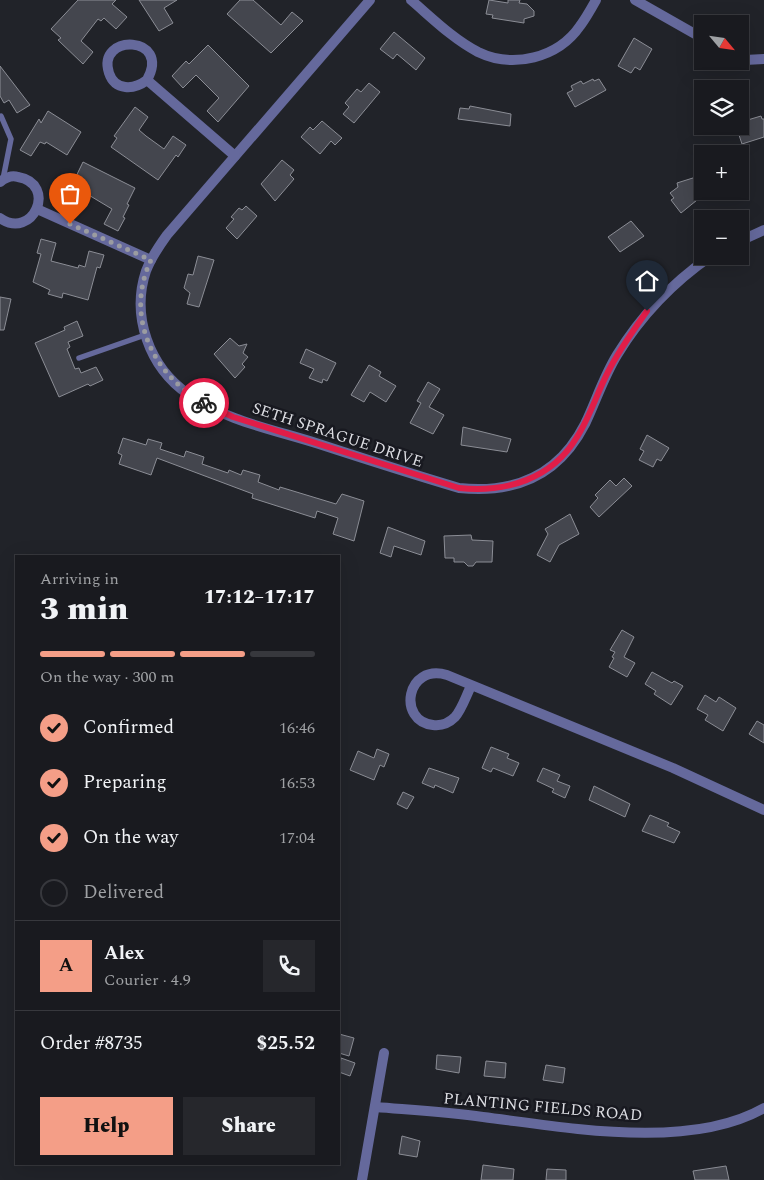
<!DOCTYPE html>
<meta charset="utf-8">
<style>
:root{--surface:#191a1f;--page:#26272c;--text:#f1f3f6;--muted:#9fa1a4;--line:#37383d;--accent:#f49e87}
body{margin:0;font-family:Spectral,serif;background:var(--page);color:var(--text);height:100vh;display:flex;flex-direction:column;font-size:19px;white-space:nowrap}
*{box-sizing:border-box;margin:0}
p{font-size:16px;color:var(--muted)}
.icon{flex:none;width:28px;height:28px;fill:none;stroke:currentColor;stroke-width:2;stroke-linecap:round;stroke-linejoin:round}
.map{position:relative;flex:1;overflow:hidden}
.details{position:absolute;left:15px;top:555px;width:325px;height:610px;display:flex;flex-direction:column;background:var(--surface);border-radius:0px;box-shadow:0 5px 20px #0002,0 0 0 1px var(--line)}
.details>*{flex:none}
.needle{width:32px;rotate:119deg}
.controls{position:absolute;left:694px;top:15px;display:grid;gap:10px}
.controls a{display:grid;place-items:center;width:55px;height:55px;border-radius:0px;background:var(--surface);box-shadow:0 5px 20px #0002,0 0 0 1px var(--line);font-size:25px}
.pin{position:absolute;display:grid;place-items:center;width:42px;height:42px;color:#fff;margin:-51px -21px;border-radius:50% 50% 50% 0;rotate:-45deg;box-shadow:0 0 5px #0007}
.pin .icon{rotate:45deg}
.courier{position:absolute;display:grid;place-items:center;width:50px;height:50px;margin:-25px;border:4px solid #e11d48;border-radius:50%;background:#fff;color:#222;box-shadow:0 1px 6px #0007}
.overview em{font-style:normal;font-weight:800}
.overview div{display:flex;flex-direction:column-reverse}
.overview{display:flex;align-items:center;justify-content:space-between;height:85px;padding:0 25px}
h1{font-size:32px;font-weight:800;line-height:38px}
.bar{display:grid;grid-template-columns:repeat(4,1fr);gap:8px 5px;align-content:center;height:60px;padding:0 25px}
.bar i{height:6px;border-radius:4px;background:var(--line)}
.bar .active{background:var(--accent)}
.bar p{grid-column:span 4}
.line{display:flex;align-items:center;gap:12px;padding:0 25px;border-top:1px solid var(--line)}
.line div{flex:1}
.round{display:grid;place-items:center;flex:none;width:52px;height:52px;border-radius:0px;background:var(--page)}
ol{padding:0 25px;list-style:none}
li{display:flex;align-items:center;gap:15px;height:55px}
li p{margin-inline-start:auto}
li .icon{padding:5px;border-radius:50%;background:var(--accent);color:#111;stroke-width:4}
li:last-child{color:var(--muted)}
li i{width:28px;height:28px;border:2px solid var(--line);border-radius:50%}
.primary-button{display:flex;gap:10px;margin-top:auto;padding:10px 25px}
.primary-button a{flex:1;height:58px;border-radius:0px;background:var(--accent);color:#111;font-size:20px;font-weight:800;line-height:58px;text-align:center}
.primary-button a+a{background:var(--page);color:var(--text)}
.map>svg:first-child{display:block}
.building{fill:#44464e;stroke:#8b8d95}
.lines{fill:none;stroke-linecap:round;stroke-linejoin:round}
.service{stroke:#65699c;stroke-width:5.5}
.minor{stroke:#65699c;stroke-width:10}
.done{stroke:#9b9ca1;stroke-width:5;stroke-dasharray:0 9}
.route{stroke:#e11d48;stroke-width:6}
.labels{text-anchor:middle;stroke-width:5;stroke-linejoin:round;paint-order:stroke}
.street-label{font-size:16px;fill:#dcdde2;stroke:#181920}
</style>
<div class="map">
<svg width="764" height="1180" viewBox="0 0 764 1180">
<rect width="100%" height="100%" fill="#212329"/>
<g class="building">
<path d="M78,0H116L112,4L127,17L116,29L104,18L101,21L98,19L81,41L93,52L83,64L58,40L61,38L51,29Z"/>
<path d="M139,0H177L164,8L173,23L159,31Z"/>
<path d="M240,0H253L281,25L292,12L303,21L271,53L227,14Z"/>
<path d="M489,0L508,3V0H520L519,3L527,4L534,11V16L524,19V23L492,18L493,15L486,14Z"/>
<path d="M394,32L425,58L416,70L397,54L393,59L380,49Z"/>
<path d="M634,38L652,49L640,70L635,67L631,73L618,66Z"/>
<path d="M208,45L249,86L218,122L207,111L219,98L196,75L183,88L172,76L186,61L189,64Z"/>
<path d="M0,66L30,105L17,113L9,100L4,103L0,96Z"/>
<path d="M593,79L594,81L599,79L606,90L575,107L567,93L573,90L571,86L581,81L583,84Z"/>
<path d="M369,83L380,92L354,123L343,114L349,107L345,103L357,89L361,92Z"/>
<path d="M470,106L511,114L510,126L458,119L460,108L469,109Z"/>
<path d="M135,107L148,117L139,130L146,136L164,149L173,136L186,145L178,157L176,155L158,180L111,147L117,138L114,136Z"/>
<path d="M48,111L81,132L67,155L46,142L45,144L40,142L31,156L20,150L39,119L41,123Z"/>
<path d="M761,116L762,119H764V137L742,144L736,126L742,124L741,122Z"/>
<path d="M322,121L342,138L335,145L331,141L320,154L301,137L310,127L313,130Z"/>
<path d="M282,160L294,170L290,175L294,179L275,201L261,184Z"/>
<path d="M83,162L135,188L127,204L129,205L123,217L125,218L118,231L104,224L112,209L87,194L85,197L81,195L74,210L60,203L65,192L68,193Z"/>
<path d="M696,177L702,186V191L707,192L681,213L671,200L674,198L670,193L678,187L677,183Z"/>
<path d="M246,206L257,216L237,239L226,228L234,219L231,217L239,208L242,210Z"/>
<path d="M631,221L644,236L620,252L608,237Z"/>
<path d="M41,239L56,243L51,261L78,268L79,265L85,267L89,251L104,255L100,268L97,267L88,300L63,293L62,298L48,294L50,290L33,282L41,254L37,253Z"/>
<path d="M198,256L214,260L199,307L187,304L190,293L184,288L188,274L193,275Z"/>
<path d="M0,297L11,299L4,330H0Z"/>
<path d="M77,321L83,336L68,342L70,347L67,349L75,369L79,368L81,373L96,367L103,380L90,386L88,384L59,397L35,343L65,330L64,327Z"/>
<path d="M230,338L239,346L247,344L243,353L248,357L242,364L245,367L235,378L214,354Z"/>
<path d="M306,349L336,363L327,381L323,379L322,383L309,378L314,369L300,363Z"/>
<path d="M369,365L381,372L379,376L396,386L386,402L370,392L364,402L351,395Z"/>
<path d="M428,382L440,389L429,407L444,415L433,434L410,423L421,403L417,401Z"/>
<path d="M463,427L511,439L507,452L461,445Z"/>
<path d="M647,435L669,448L661,461L657,459L653,467L639,460L644,451L640,449Z"/>
<path d="M123,438L146,445L148,439L162,443L160,449L184,457L186,451L204,457L202,464L228,473L229,470L241,475L243,470L260,475L258,482L279,490L280,487L336,504L342,494L364,501L354,541L333,534L338,518L317,511L315,518L252,498L253,494L157,458L151,475L119,464L122,455L118,453Z"/>
<path d="M624,478L632,486L599,517L590,507L598,498L595,495L610,480L616,486Z"/>
<path d="M570,514L579,534L559,545L550,562L537,555L548,534L545,529Z"/>
<path d="M388,527L425,541L421,555L394,546L391,557L380,553Z"/>
<path d="M471,535L472,540L493,541L492,562H476L473,566H468L464,562H454V558H445L444,536Z"/>
<path d="M622,630L634,637L624,657L635,663L627,677L609,667L614,658L612,657L615,652L610,650Z"/>
<path d="M652,672L672,683L674,681L683,686L671,705L654,694L656,691L645,684Z"/>
<path d="M705,695L716,702L719,697L736,708L723,731L705,720L708,715L697,709Z"/>
<path d="M757,721L764,725V743L749,734Z"/>
<path d="M491,747L509,754L507,758L519,763L513,776L493,768L491,772L482,768Z"/>
<path d="M377,749L389,754L384,767L380,765L374,780L350,770L358,751L374,758Z"/>
<path d="M429,768L459,778L453,793L435,785L434,788L422,783Z"/>
<path d="M543,768L560,775L557,781L570,786L565,798L552,792L554,789L537,781Z"/>
<path d="M594,786L630,804L625,817L589,800Z"/>
<path d="M403,792L414,797L407,809L397,804Z"/>
<path d="M650,815L669,823L667,826L680,832L674,843L642,831Z"/>
<path d="M339,1034L354,1038L349,1056L339,1053Z"/>
<path d="M437,1055L461,1057L459,1073L436,1069Z"/>
<path d="M341,1058L355,1063L350,1076L339,1072Z"/>
<path d="M486,1061L506,1063L505,1078L484,1076Z"/>
<path d="M546,1065L565,1068L563,1083L543,1080Z"/>
<path d="M402,1136L420,1141L417,1157L399,1154Z"/>
<path d="M483,1165L514,1169L513,1180H481Z"/>
<path d="M726,1166L729,1180H695L693,1171Z"/>
<path d="M547,1169L566,1170V1180H546Z"/>
</g>
<g class="lines">
<g class="service">
<path d="M1,116L11,139L3,179"/>
<path d="M79,358L145,335"/>
</g>
<g class="minor">
<path d="M370,0L167,235C159,246 151,258 146,271C131,316 149,367 188,394C225,421 276,430 319,444C365,459 412,474 459,488C515,494 559,475 585,424C596,401 604,376 617,355C642,314 672,283 711,256"/>
<path d="M411,0C432,18 453,39 478,52C513,69 558,58 580,26C586,18 591,9 596,0"/>
<path d="M635,0L702,38"/>
<path d="M740,57L745,60L764,59"/>
<path d="M147,80C134,90 115,91 109,73C96,33 172,35 147,80L235,156"/>
<path d="M0,182C5,178 12,175 18,177C58,184 33,241 0,218"/>
<path d="M37,209L151,260"/>
<path d="M740,241L764,230"/>
<path d="M471,686C466,696 462,709 455,717C449,723 441,726 433,725C397,721 406,663 447,675L673,768L764,810"/>
<path d="M376,1107C412,1110 447,1112 483,1117C565,1127 689,1151 764,1108"/>
<path d="M362,1180L384,1053"/>
</g>
</g>
<g class="lines">
<path class="done" d="M70,224L151,260C124,316 153,375 204,403"/>
<path class="route" d="M204,403L233,417L459,488C506,493 552,479 577,437C590,417 597,393 608,372C619,350 633,331 647,311"/>
</g>
<g class="labels">
<g class="street-label">
<text transform="translate(338 434) rotate(18)" y="6">SETH SPRAGUE DRIVE</text>
<text transform="translate(543 1106) rotate(5)" y="6">PLANTING FIELDS ROAD</text>
</g>
</g>
</svg>
<div class="controls">
<a><svg class="needle" viewBox="-14 -14 28 28"><path d="M0-13l5 13h-10z" fill="#e53935"/><path d="M0 13l5-13h-10z" fill="#9fa1a4"/></svg></a>
<a><svg class="icon" aria-label="layers" viewBox="0 0 24 24"><path d="M12 4l9 5-9 5-9-5zM3 14l9 5 9-5"/></svg></a>
<a>+</a>
<a>−</a>
</div>
<div class="pin" style="left:70px;top:224px;background:#ea580c"><svg class="icon" aria-label="bag" viewBox="0 0 24 24"><path d="M5 8h14l-1 12H6zM9 8a3 3 0 0 1 6 0"/></svg></div>
<div class="pin" style="left:647px;top:311px;background:#1f2937"><svg class="icon" aria-label="home" viewBox="0 0 24 24"><path d="M3 11l9-7 9 7M6 9v11h12V9"/></svg></div>
<div class="courier" style="left:204px;top:403px"><svg class="icon" aria-label="bike" viewBox="0 0 24 24"><circle cx="6" cy="16" r="4"/><circle cx="18" cy="16" r="4"/><path d="M6 16l4-8h5l3 8M10 8l3 8H6M13 5h3"/></svg></div>
<section class="details">
<div class="overview"><div><h1>3 min</h1><p>Arriving in</p></div><em>17:12–17:17</em></div>
<div class="bar"><i class="active"></i><i class="active"></i><i class="active"></i><i></i><p>On the way · 300 m</p></div>
<ol>
<li><svg class="icon" aria-label="check" viewBox="0 0 24 24"><path d="M5 12l5 5 9-10"/></svg>Confirmed<p>16:46</p></li>
<li><svg class="icon" aria-label="check" viewBox="0 0 24 24"><path d="M5 12l5 5 9-10"/></svg>Preparing<p>16:53</p></li>
<li><svg class="icon" aria-label="check" viewBox="0 0 24 24"><path d="M5 12l5 5 9-10"/></svg>On the way<p>17:04</p></li>
<li><i></i>Delivered</li>
</ol>
<div class="line" style="height:90px"><b class="round" style="background:var(--accent);color:#111">A</b><div><b>Alex</b><p>Courier · 4.9</p></div><a class="round"><svg class="icon" aria-label="phone" viewBox="0 0 24 24"><path d="M5 4h4l2 5-3 2q2 4 5 5l2-3 5 2v4C11 20 4 13 5 4z"/></svg></a></div>
<div class="line" style="height:65px"><div>Order #8735</div><b>$25.52</b></div>
<div class="primary-button"><a>Help</a><a>Share</a></div>
</section>
</div>
